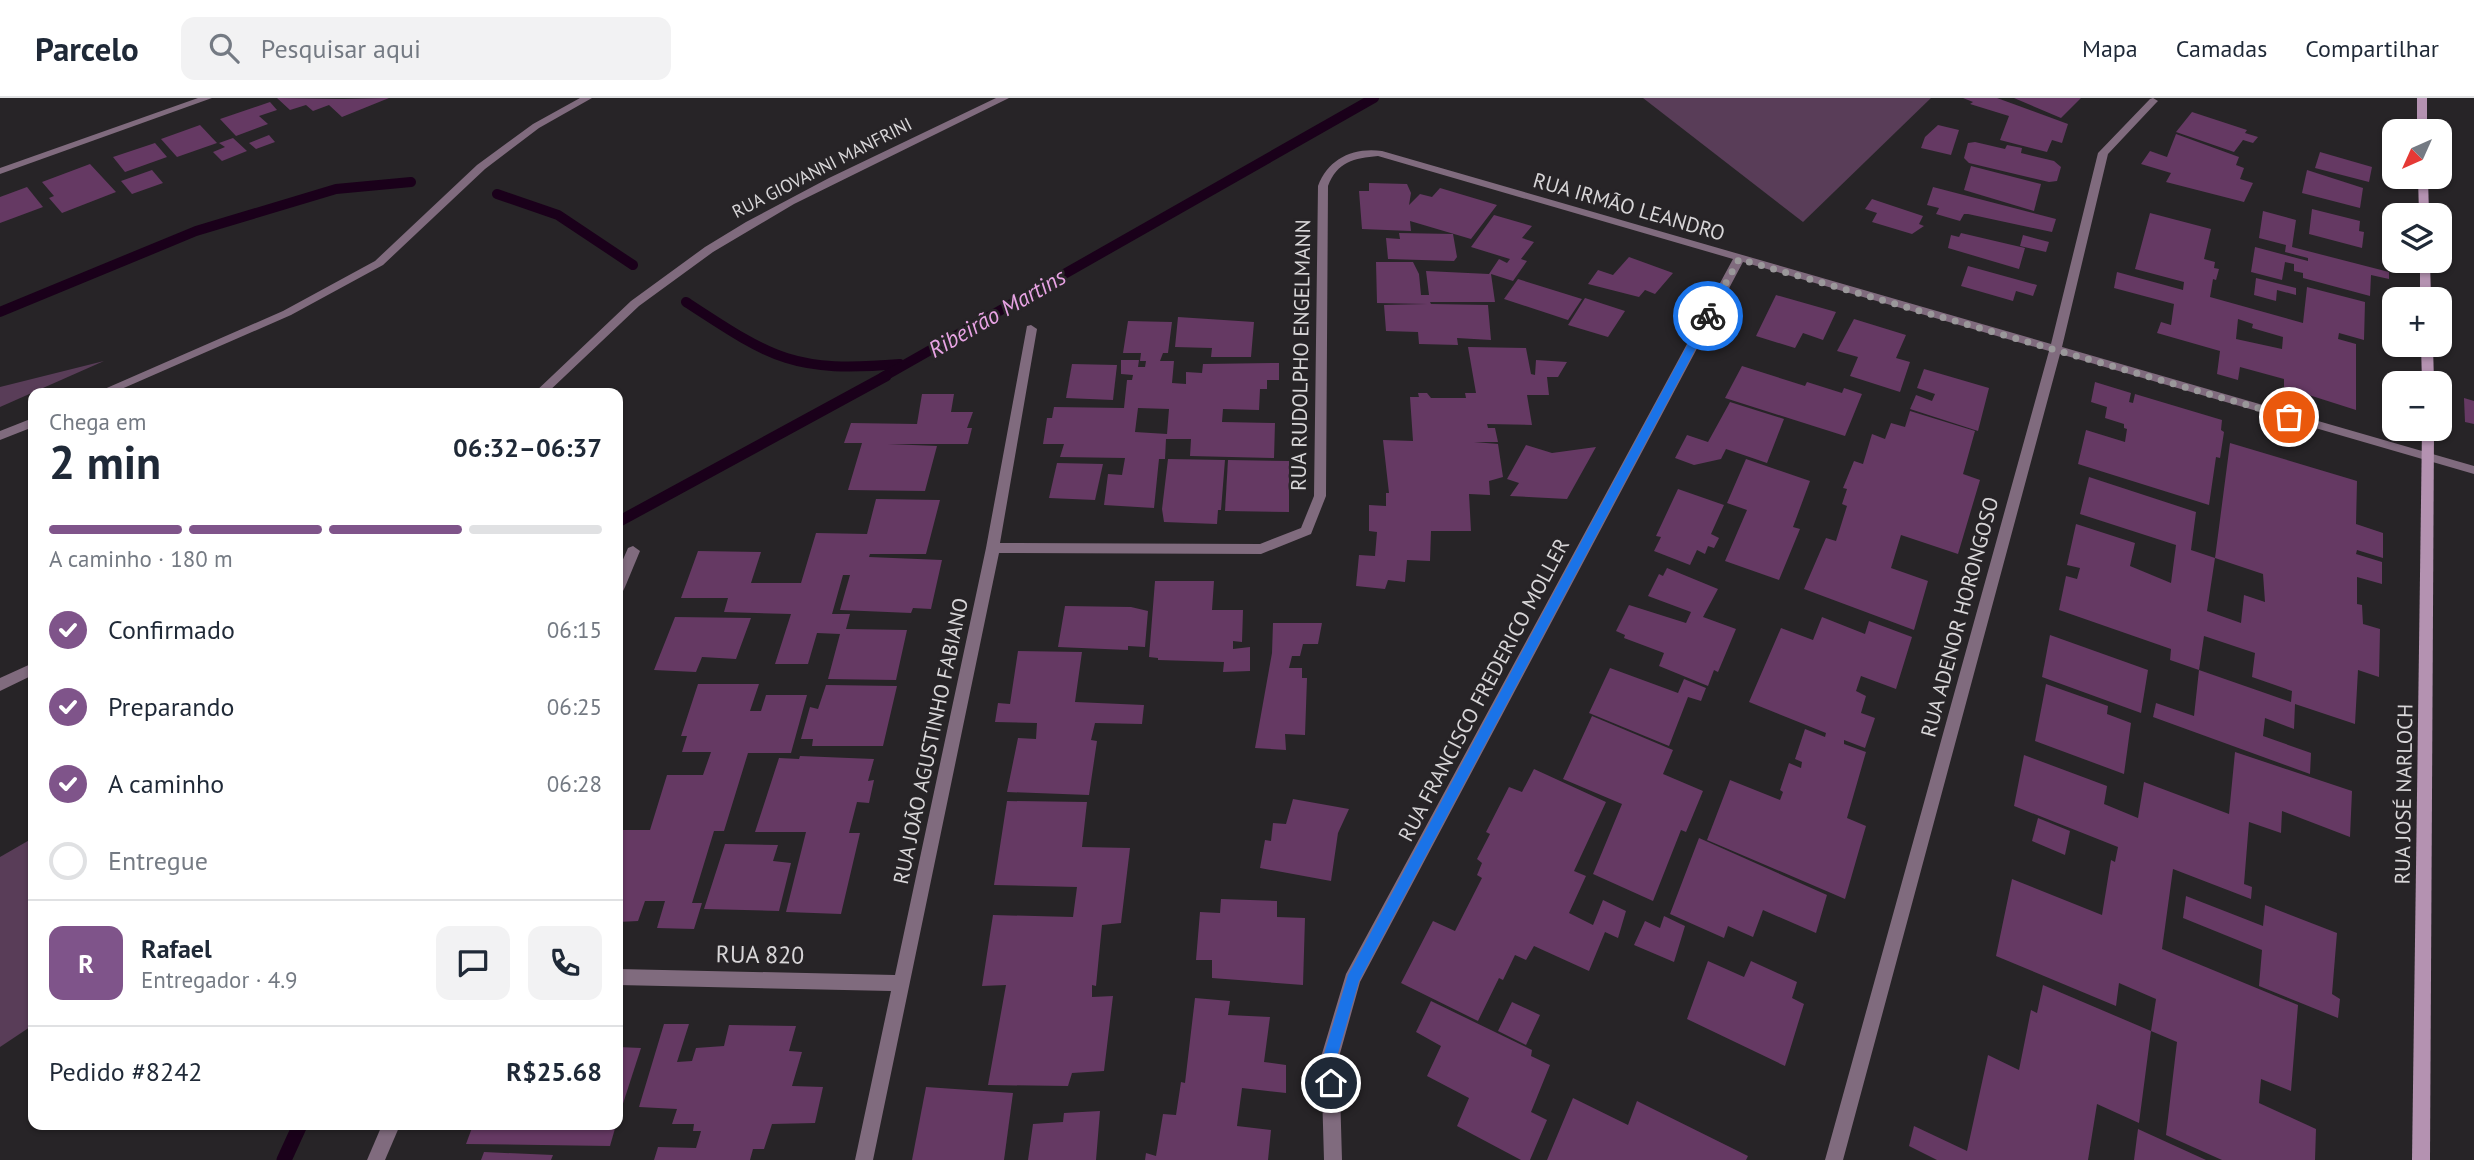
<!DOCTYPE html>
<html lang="pt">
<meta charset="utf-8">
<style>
:root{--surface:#fff;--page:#f2f2f3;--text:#1f2937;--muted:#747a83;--line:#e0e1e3;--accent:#7f548a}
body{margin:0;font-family:"PT Sans",sans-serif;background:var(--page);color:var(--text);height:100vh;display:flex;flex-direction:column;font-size:26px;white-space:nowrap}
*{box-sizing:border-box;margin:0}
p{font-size:23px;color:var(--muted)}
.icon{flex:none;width:38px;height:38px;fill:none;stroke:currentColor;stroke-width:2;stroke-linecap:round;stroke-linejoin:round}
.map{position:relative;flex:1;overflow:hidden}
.sheet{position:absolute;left:28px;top:290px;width:595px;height:742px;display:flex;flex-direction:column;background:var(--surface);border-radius:14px;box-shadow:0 2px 5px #0004}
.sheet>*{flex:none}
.needle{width:46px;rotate:225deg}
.controls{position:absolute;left:2382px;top:21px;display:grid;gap:14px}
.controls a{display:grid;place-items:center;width:70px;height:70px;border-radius:14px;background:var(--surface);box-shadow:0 2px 5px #0004;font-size:35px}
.pin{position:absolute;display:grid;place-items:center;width:60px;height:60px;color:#fff;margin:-30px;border:4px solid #fff;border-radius:50%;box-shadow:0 2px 7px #0007}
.courier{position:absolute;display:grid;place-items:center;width:70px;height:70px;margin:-35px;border:5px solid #1a73e8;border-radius:50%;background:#fff;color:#222;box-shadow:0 2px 9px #0007}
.summary em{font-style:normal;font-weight:700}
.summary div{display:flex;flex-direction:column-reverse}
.summary{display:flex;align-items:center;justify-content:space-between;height:119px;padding:0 21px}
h1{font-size:46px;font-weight:700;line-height:52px}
.bar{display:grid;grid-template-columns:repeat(4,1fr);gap:10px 7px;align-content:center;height:84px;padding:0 21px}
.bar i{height:9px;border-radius:5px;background:var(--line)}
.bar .active{background:var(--accent)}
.bar p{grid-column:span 4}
.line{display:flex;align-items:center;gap:18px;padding:0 21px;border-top:2px solid var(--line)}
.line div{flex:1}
.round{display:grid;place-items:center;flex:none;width:74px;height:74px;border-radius:14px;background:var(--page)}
ol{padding:0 21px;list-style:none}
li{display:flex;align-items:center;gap:21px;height:77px}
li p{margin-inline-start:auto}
li .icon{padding:7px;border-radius:50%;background:var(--accent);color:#fff;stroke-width:4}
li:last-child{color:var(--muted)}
li i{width:38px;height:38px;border:4px solid var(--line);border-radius:50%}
header{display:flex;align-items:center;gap:42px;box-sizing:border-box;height:98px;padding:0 35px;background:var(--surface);border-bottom:2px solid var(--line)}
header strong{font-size:33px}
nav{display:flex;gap:38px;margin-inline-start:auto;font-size:24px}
.search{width:490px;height:63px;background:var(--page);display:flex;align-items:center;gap:18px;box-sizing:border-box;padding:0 24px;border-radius:14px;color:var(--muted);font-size:26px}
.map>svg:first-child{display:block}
.green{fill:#593d58}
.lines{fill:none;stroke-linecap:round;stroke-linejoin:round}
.stream-far2{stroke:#1a001a;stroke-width:10}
.stream-far1{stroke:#1a001a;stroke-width:11}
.stream{stroke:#1a001a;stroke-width:15}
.building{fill:#653963;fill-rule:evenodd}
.street{fill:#806b7e;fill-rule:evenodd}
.secondary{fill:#b492b1;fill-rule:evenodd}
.route{fill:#1a73e8}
.done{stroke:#9a989a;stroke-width:7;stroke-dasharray:0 12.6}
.labels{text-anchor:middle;stroke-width:5;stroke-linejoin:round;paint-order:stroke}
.far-street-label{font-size:18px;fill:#d8d6d8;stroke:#272427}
.street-label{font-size:21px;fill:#d8d6d8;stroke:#272427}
.water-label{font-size:23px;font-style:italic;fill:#e8a3e4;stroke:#272427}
.near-street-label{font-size:24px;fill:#d8d6d8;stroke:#272427}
</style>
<header>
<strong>Parcelo</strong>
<div class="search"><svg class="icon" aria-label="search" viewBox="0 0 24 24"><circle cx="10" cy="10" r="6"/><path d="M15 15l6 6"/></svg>Pesquisar aqui</div>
<nav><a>Mapa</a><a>Camadas</a><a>Compartilhar</a></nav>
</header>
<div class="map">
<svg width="2474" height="1062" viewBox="0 0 2474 1062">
<rect width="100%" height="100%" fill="#272427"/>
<g class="green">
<path d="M1643,0H1931L1803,124Z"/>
<path d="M104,263L0,309V289Z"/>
<path d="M33,740V927L0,949V759Z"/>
</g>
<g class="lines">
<g class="stream-far2">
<path d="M497,96L558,117L633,167"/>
<path d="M686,204C773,261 793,275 900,266"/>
<path d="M0,214L196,133L336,91L411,84"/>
<path d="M883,279L1374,0"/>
</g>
<path class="stream-far1" d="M618,424L886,278"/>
<path class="stream" d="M284,1062L300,1027"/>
</g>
<g class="building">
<path d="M277,0L343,1L389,0L342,19L329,7L313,13L306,7L290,12Z"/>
<path d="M1963,0H1997L2068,26L2062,45L2052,42L2047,54L2000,42L2009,18L1970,6L1973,4Z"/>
<path d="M2014,0H2081L2061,20Z"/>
<path d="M270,4L277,12L259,18L268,26L236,38L220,21Z"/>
<path d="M2192,14L2247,32L2245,35L2258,39L2253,45L2243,42L2234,54L2176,34Z"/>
<path d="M200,27L217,45L177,59L161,41Z"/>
<path d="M1938,27L1959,32L1951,57L1921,50L1925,39Z"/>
<path d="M2176,36L2239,59L2236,67L2244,70L2240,81L2253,85L2244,104L2166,84L2171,75L2141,66L2150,53L2167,59Z"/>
<path d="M269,37L275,44L256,51L249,45Z"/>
<path d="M233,40L247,53L222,63L213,54L225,49L219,45Z"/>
<path d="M1975,44L2005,51L2007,47L2022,50L2021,55L2054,63L2061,69L2057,83L2049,84L1969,65L1964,60L1968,45Z"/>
<path d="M155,45L167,59L125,74L113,59Z"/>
<path d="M2320,54L2372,69L2369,84L2315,70Z"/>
<path d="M90,66L116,94L62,115L49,100L54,98L42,84Z"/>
<path d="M1971,68L2041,86L2034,113L1964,92Z"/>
<path d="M152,72L163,85L132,96L121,83Z"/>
<path d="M2307,72L2363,90L2360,110L2302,95Z"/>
<path d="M1369,85L1407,86L1411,95L1409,107L1420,96L1432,99L1440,90L1497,107L1471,141L1410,123L1411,133L1362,131L1359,93H1369Z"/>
<path d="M27,89L43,109L0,125V99Z"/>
<path d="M1933,89L2056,121L2052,134L1968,116H1964L1960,123L1936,116L1939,110L1927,107Z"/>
<path d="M1872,101L1923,118L1919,126L1924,128L1912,136L1872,124L1877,115L1865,111Z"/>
<path d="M2312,111L2360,123L2359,133L2364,134L2362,150L2309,136Z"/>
<path d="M2263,113L2296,122L2292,149L2389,174V181L2371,177L2370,198L2303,180V175L2294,173V166L2285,164L2282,182L2251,174L2255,149L2308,163V160L2285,154L2286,147L2259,140Z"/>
<path d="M2150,115L2211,131L2204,161L2215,164L2214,170L2219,171L2216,182L2213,181L2210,199L2303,225L2307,189L2365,204L2364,242L2339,235L2338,241L2356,246V312L2284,289V281L2240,269L2238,282L2217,276L2220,253L2157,235L2161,224L2171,227L2174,206L2114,190L2117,174L2183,192L2184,184L2135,171ZM2238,221L2253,226L2252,230L2283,239L2282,251L2236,241Z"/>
<path d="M1494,117L1532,128L1522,140L1534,144L1521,161L1527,163L1513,183L1491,176L1495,204H1430L1431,206L1488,207L1491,242L1457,240L1458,247L1419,246L1418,234L1386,233L1384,207L1427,206L1377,205L1376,164H1413L1419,176L1421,197H1429L1426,173L1489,176L1499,161L1507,165L1510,161L1471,149Z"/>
<path d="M1399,135L1453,136L1457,159L1454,163L1388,161L1386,140L1400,141Z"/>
<path d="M1961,135L2025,150L2019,171L1948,150L1951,137L1959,139Z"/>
<path d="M2023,137L2049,144L2046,154L2020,148Z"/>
<path d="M1629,159L1673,175L1655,196L1645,192L1639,199L1588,186L1598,172L1613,177Z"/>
<path d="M1968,168L2037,187L2033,198L2016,193L2013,203L1961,188Z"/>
<path d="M2256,180L2296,190V197L2277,192L2276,203L2254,197Z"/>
<path d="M1518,181L1582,201L1568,222L1504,201Z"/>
<path d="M1776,197L1836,214L1823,242L1803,235L1795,250L1756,238Z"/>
<path d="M1585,200L1625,213L1608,239L1568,227Z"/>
<path d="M1178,219L1254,224L1251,259H1211L1212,250L1175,249Z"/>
<path d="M1854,221L1906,237L1896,260L1910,264L1900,294L1850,278L1858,259L1837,253Z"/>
<path d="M1128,223L1172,224L1168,255H1163L1160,263H1174L1172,285L1186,286V274L1202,275L1203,266L1279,265V282H1267V291H1260L1259,312L1223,311L1222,324L1275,325L1274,360L1190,358L1191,341H1166L1165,361H1159L1154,410L1104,407L1108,376L1122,377L1125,360L1060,359L1064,346H1043L1047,320H1052L1054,309L1124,310L1127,282H1132L1133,277L1121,276V262H1139L1138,269H1145L1146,263H1140L1141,255H1123ZM1138,310L1169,311L1167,336L1135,334Z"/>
<path d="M1468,249L1526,250L1531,276L1535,277L1536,262L1567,264L1558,279H1547L1549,297H1527L1532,327L1487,326L1488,330H1495L1498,344H1474L1498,346L1503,379L1489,383L1490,397L1469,396L1471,433H1431L1430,463L1407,462L1405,484L1388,482L1385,491L1356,488L1359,457L1375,458L1377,434L1369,433V407L1386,408V395H1389L1383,342L1413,343L1410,299H1419L1418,295H1427L1431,300H1466L1465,295H1476Z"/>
<path d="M1072,266L1117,267L1113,302L1066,300Z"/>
<path d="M1742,268L1805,288L1807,284L1842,295L1844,290L1862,296L1845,338L1725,300Z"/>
<path d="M1924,271L1989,290L1978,333L1910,311L1916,297L1932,303L1935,296L1917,290Z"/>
<path d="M2095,284L2131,295L2129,304L2133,305L2135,296L2222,322L2221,332L2224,334L2220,360L2216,359L2209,407L2078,366L2086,332L2125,344L2127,331L2124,330V326L2105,320L2107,309L2091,304Z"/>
<path d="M922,296H954L951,314H973L967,330H972L968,346H888L937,348L925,393L848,392L862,345H844L851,325L917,326Z"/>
<path d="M2464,300L2474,303V326L2465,324Z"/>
<path d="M1730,304L1784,321L1767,365L1726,351L1721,361L1694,367L1675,360L1687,337L1708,344Z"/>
<path d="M1910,313L1975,333L1963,376L1980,382L1958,456L1901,437L1891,470L1928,483L1914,532L1804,491L1826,440L1836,443L1847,408L1842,406L1847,391L1843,390L1854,363L1863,366L1872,336L1885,341L1891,325L1905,329Z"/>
<path d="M2230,345L2357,383L2356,426L2383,435V460L2357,452L2356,456L2382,464V486L2357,479V506L2362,507L2363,526L2380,531L2379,579L2358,572L2355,626L2295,606L2294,631L2265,620L2263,638L2311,655L2310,676L2153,619L2156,605L2194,618L2199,572L2291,604L2292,593L2252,579L2255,555L2204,538L2199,572L2170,562L2171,551L2059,512L2066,478L2077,481L2080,470L2067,467L2076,426L2135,445L2130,468L2171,485L2176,447L2080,416L2089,379L2196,414L2191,452L2215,460L2207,513L2241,525L2244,497L2265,504L2263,476L2215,460Z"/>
<path d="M1526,347L1552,355L1596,349L1567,401L1510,398L1519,385L1507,381Z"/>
<path d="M1168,361L1225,362L1221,412H1218L1217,426L1164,424L1162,411Z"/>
<path d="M1746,361L1810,383L1793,429L1800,431L1779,482L1725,463L1747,412L1727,405Z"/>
<path d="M1228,362L1289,363V414L1225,413Z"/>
<path d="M1057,365L1103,366L1095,402L1049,400Z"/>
<path d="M1678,391L1724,407L1711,436L1719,440L1714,450L1708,448L1705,456L1697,452L1690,467L1654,453L1661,439L1656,438Z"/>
<path d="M876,401L940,402L926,456H870L869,459L942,462L931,511L913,510L911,515L840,512L850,477H843L832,516H850L846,531L907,532L896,582L828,581L840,536L817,535L808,566H775L791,516L724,514L728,500H681L698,453L761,454L751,485H801L816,435L867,436Z"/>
<path d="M1667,470L1718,491L1703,519L1736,531L1718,574L1714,572L1708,588L1659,568L1664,555L1624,540L1625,537L1616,533L1629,507L1686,525L1691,514L1648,498L1659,476L1663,478Z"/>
<path d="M1155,483H1214L1212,512H1243L1242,544L1233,543V551L1250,549V573L1223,574L1224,564L1158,562V560L1149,559Z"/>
<path d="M1065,508L1131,509L1148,513L1145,549L1128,548V552L1058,549Z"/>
<path d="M675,519L751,520L736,561L702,559L696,574L654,572Z"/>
<path d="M1822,519L1865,536L1869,523L1912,539L1896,591L1861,578L1856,593L1866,598L1861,615L1875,620L1865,650L1844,642V646L1866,654L1847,720L1866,728L1845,801L1707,742L1730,682L1780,702L1783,694L1780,692L1789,665L1801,670L1802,664L1795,661L1805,631L1825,639L1826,635L1749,604L1781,530L1813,542Z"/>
<path d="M1273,525H1322L1318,546H1303L1300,558H1292L1289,570H1302V580H1307L1305,637L1285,636L1286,652L1255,650L1272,555Z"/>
<path d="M2050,537L2148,572L2141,615L2042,579Z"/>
<path d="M1018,553L1082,554L1075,604L1144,607L1142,626L1095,625L1091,642L1097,643L1089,697L1007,694L1018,640L1036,641L1037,625L995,624L998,605L1010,606Z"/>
<path d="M1610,570L1678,595L1684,581L1706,590L1701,603L1688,599L1669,648L1589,615Z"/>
<path d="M698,586H759L750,613H761L766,597H807L791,655H748L724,733H714L692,805H702L694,831L657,830L665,803H645L638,823L618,824V732H650L667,677H703L711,654H682L687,638H681Z"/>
<path d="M2046,586L2108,608L2107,616L2131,625L2124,676L2035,643Z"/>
<path d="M826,587L897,588L883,648H812L813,641H801L810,609L818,611Z"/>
<path d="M1592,618L1673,652L1663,676L1703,693L1686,734L1681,732L1653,803L1593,776L1622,706L1563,681Z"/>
<path d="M2235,654L2352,693L2350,739L2282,713L2281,735L2249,724L2244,786L2252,789L2251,801L2173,771L2162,851L2298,907L2291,993L2261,981L2259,1005L2316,1031L2315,1062H2222L2166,1037L2177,944L2151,933L2156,901L2119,885L2116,908L1996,858L2012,781L2102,817L2111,762L2115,764L2118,749L2014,708L2024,657L2107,688L2104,706L2138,720L2144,684L2229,716Z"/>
<path d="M800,658L874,661L868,683L874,682L869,705L857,704L849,735H860L841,816L786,814L806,734H755L779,660L799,661Z"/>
<path d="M1534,671L1606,704L1574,773L1586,778L1569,815L1593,827L1603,802L1626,813L1618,840L1605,834L1589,873L1534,848L1526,862L1515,857L1503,882L1499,880L1478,923L1401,885L1433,823L1455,833L1482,780L1477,777L1482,765L1477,761L1490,736L1486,734L1509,689L1522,694Z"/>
<path d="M1293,701L1349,711L1338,735L1331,783L1260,770L1265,742L1271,743L1273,725L1286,726Z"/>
<path d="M1007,703L1087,704L1082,749L1130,750L1121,825L1102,827L1096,888L1092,887V899L1113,898L1104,973L1072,975L1068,988L988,987L1006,887L982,888L993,817L1073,819L1077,789L994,787Z"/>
<path d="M2038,720L2070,733L2065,757L2032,743Z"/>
<path d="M1699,740L1827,797L1816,835L1763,812L1753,839L1728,828L1724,840L1670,816Z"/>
<path d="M725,746L778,747L773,763L791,765L779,813L704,811Z"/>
<path d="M2186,798L2263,828L2265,807L2337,835L2332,896L2340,901L2338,920L2259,888L2262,852L2183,820Z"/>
<path d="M1221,801L1277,803V819L1305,820L1303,887L1212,880V862H1196L1200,814L1220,815Z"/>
<path d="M1664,818L1685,828L1674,864L1634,847L1645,823L1660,830Z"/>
<path d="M1708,863L1744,879L1751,863L1797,884L1792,900L1804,906L1785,968L1687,921Z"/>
<path d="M2043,887L2151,933L2139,1025L2097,1006L2088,1062H1937L1909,1048L1914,1028L1967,1053L1988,957L2019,972L2031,912L2037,915Z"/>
<path d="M1195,900L1230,903L1228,917L1270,919L1264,964L1286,967V995L1242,990L1237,1028L1271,1032L1268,1062H1145L1146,1055L1156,1058L1163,1016L1176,1017L1181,984L1185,985Z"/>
<path d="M1431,903L1532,952L1531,958L1550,967L1531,1014L1547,1022L1530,1062H1521L1457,1028L1469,1000L1427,978L1441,948L1416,934Z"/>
<path d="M1512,904L1540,917L1526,947L1498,933Z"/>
<path d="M664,926H689L677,964L692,963L696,950L724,948L729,927L796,928L789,953L802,954L792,988L823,989L815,1025L772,1026L764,1051H753L750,1062H654L658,1049L696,1050L701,1033H693L694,1026H672L677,1011L639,1009Z"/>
<path d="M618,949L641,950L618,1021Z"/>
<path d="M926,989L1013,995L1004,1062H912Z"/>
<path d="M1573,1000L1628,1027L1637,1003L1748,1058L1746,1062H1547Z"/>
<path d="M1100,1013L1096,1062H1028L1033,1026L1063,1024L1064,1015Z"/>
<path d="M473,1027H616L610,1048L466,1046Z"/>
<path d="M2138,1031L2206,1062H2134Z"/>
<path d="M484,1054L553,1057L551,1062H481Z"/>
</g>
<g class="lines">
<g class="street">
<path d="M198,0H212L0,76V70Z"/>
<path d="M580,0H592L539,30L485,71L383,167L291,217L110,296H93L283,213L375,163L477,67L533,26Z"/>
<path d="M996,0H1009L794,106L713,154L639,208L546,296H533L631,203L705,149L746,124L829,80Z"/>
<path d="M2153,0L2158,3L2156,5L2108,56L2062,249L2474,368V376L2060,256L1843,1062H1825L2049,253L1743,164L1360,884L1339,959L1342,1062H1324L1321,959L1346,876L1733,161L1378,58C1354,60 1337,64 1328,88L1326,398L1311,436L1261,456L999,455L873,1062H855L891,893L618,887V871L895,877L986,450L1027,228L1031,227L1037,231L1000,445L1260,446L1301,430L1314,398L1318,88C1328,61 1353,49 1382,53L2051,246L2098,55L2150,1Z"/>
<path d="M33,320V329L0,342V333Z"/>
<path d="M633,448L640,453L625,489L623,493L618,494V473L628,450Z"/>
<path d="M33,565V577L0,593V580Z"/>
<path d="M382,1027H400L385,1062H367Z"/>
</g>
<g class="secondary">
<rect x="2417" y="0" width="10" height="33"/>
<path d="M2418,79H2428L2429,117H2419Z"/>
<path d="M2420,163H2430L2431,201H2420Z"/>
<path d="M2421,247H2433L2434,285H2422Z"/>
<path d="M2422,331H2434L2430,1062H2412Z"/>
</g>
</g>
<path class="route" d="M1708,215L1713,218L1359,883L1337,959L1338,985L1331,992L1326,990L1323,959L1348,877L1703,218Z"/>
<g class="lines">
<path class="done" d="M1708,218L1739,161L2289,319"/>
</g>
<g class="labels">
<g class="far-street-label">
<text transform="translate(822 70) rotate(-27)" y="6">RUA GIOVANNI MANFRINI</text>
</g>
<g class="street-label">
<text transform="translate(1629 109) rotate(16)" y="7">RUA IRMÃO LEANDRO</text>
<text transform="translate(1301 257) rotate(-89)" y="7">RUA RUDOLPHO ENGELMANN</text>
<text transform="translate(1960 519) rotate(-75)" y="7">RUA ADENOR HORONGOSO</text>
<text transform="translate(1484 592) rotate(-62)" y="7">RUA FRANCISCO FREDERICO MOLLER</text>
<text transform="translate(931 643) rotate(-78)" y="7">RUA JOÃO AGUSTINHO FABIANO</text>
<text transform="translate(2404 696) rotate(-89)" y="7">RUA JOSÉ NARLOCH</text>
</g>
<g class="water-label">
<text transform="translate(997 215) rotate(-30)" y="8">Ribeirão Martins</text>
</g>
<g class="near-street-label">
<text transform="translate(760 857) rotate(1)" y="8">RUA 820</text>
</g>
</g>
</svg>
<div class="controls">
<a><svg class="needle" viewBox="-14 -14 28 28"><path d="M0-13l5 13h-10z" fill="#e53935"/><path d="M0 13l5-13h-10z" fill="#747a83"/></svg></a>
<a><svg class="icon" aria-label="layers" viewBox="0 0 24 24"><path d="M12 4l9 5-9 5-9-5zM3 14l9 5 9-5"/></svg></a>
<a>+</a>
<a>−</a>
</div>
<div class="pin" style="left:2289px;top:319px;background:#ea580c"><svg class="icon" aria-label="bag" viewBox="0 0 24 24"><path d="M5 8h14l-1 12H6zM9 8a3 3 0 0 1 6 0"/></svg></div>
<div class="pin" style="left:1331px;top:985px;background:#1f2937"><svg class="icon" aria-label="home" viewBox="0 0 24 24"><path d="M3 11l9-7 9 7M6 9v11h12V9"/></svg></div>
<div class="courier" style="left:1708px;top:218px"><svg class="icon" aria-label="bike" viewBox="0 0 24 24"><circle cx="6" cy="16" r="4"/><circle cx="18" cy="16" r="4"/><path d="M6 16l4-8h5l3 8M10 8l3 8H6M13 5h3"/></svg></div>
<section class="sheet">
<div class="summary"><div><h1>2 min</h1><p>Chega em</p></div><em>06:32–06:37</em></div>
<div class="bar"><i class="active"></i><i class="active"></i><i class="active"></i><i></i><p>A caminho · 180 m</p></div>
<ol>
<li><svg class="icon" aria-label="check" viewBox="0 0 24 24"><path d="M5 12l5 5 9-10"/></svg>Confirmado<p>06:15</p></li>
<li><svg class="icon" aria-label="check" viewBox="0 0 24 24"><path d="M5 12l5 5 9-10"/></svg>Preparando<p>06:25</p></li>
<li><svg class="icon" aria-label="check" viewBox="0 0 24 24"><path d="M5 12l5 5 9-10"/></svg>A caminho<p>06:28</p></li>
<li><i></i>Entregue</li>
</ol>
<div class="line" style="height:126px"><b class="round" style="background:var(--accent);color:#fff">R</b><div><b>Rafael</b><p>Entregador · 4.9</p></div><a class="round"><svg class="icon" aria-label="chat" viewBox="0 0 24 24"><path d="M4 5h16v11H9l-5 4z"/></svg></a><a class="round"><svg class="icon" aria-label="phone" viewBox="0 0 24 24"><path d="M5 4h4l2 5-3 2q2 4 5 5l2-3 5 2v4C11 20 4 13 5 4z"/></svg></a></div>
<div class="line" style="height:91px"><div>Pedido #8242</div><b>R$25.68</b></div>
</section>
</div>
